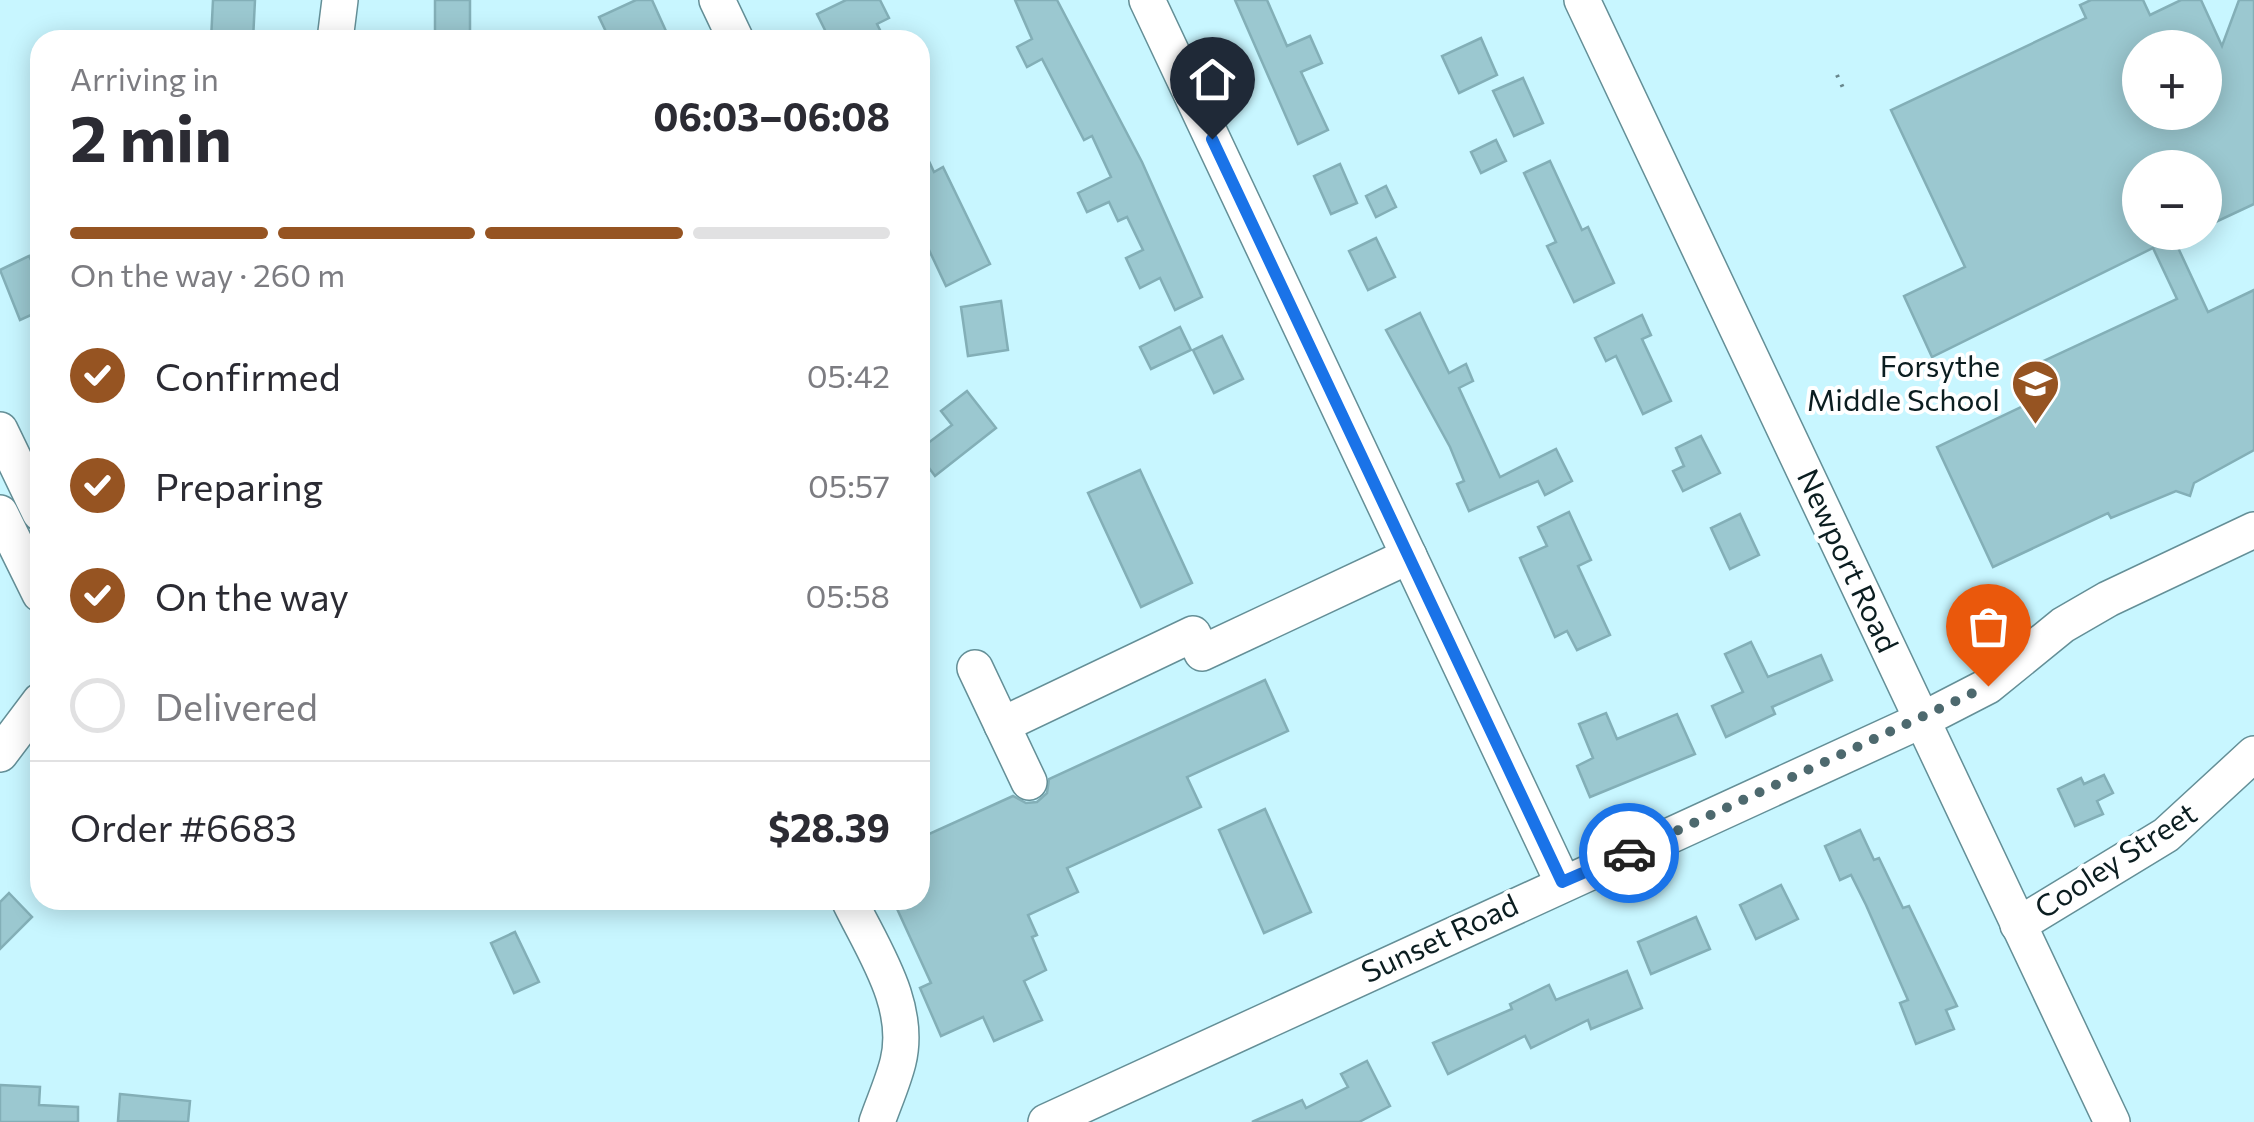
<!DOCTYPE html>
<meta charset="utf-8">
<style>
:root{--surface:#fff;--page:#f2f2f3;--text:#2b2b33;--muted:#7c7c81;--line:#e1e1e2;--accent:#965422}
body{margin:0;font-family:Commissioner,sans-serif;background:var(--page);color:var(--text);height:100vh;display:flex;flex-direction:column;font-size:38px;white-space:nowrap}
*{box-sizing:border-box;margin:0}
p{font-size:32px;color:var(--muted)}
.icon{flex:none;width:55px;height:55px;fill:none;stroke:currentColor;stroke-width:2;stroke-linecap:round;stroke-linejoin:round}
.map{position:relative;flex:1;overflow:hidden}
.sheet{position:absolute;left:30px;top:30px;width:900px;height:880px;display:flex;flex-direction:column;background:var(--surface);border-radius:30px;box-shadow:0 5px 25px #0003}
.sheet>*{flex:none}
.fabs{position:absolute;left:2122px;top:30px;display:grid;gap:20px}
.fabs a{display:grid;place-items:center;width:100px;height:100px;border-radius:50%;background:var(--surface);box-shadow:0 5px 25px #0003;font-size:50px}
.pin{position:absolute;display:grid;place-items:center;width:85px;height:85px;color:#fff;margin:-102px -42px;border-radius:50% 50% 50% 0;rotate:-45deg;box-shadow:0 0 10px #0007}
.pin .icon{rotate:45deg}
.courier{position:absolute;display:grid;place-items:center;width:100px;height:100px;margin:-50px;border:8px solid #1a73e8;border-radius:50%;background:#fff;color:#222;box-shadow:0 2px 12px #0007}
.overview em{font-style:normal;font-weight:700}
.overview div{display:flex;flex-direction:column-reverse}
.overview{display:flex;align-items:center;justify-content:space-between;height:170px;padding:0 40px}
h1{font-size:65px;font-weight:700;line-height:75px}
.bar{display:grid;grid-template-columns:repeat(4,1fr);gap:15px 10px;align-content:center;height:120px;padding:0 40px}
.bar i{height:12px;border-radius:8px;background:var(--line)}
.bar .on{background:var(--accent)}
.bar p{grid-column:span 4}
.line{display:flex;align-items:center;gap:25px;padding:0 40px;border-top:2px solid var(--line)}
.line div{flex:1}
ol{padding:0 40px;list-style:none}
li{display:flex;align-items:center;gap:30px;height:110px}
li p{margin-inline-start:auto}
li .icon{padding:10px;border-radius:50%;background:var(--accent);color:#fff;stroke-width:4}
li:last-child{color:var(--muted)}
li i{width:55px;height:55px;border:5px solid var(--line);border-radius:50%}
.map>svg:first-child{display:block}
.building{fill:#9bc8d0;stroke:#83afb7;stroke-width:2.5;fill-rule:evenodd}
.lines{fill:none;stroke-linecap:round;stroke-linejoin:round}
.minor-casing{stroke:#648f97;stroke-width:38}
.path{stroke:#68878d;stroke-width:4;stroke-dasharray:2.5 8;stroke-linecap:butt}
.minor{stroke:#fff;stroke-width:35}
.done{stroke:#4d696e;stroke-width:10;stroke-dasharray:0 18}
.route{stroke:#1a73e8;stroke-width:12}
.labels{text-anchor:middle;stroke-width:8;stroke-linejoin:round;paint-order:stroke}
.poi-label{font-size:30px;fill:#0b1d20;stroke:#fff;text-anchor:end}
.street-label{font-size:30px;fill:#0b1d20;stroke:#fff}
</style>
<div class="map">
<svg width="2254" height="1122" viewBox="0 0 2254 1122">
<rect width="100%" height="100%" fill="#c8f6ff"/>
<g class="building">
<path d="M213,0H255L253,40H211Z"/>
<rect x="435" y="0" width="35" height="40"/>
<path d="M636,0H652L670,40H635L632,33L610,40L599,17Z"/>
<path d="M846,0H880L889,18L877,24L885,40H830L817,14Z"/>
<path d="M1015,0H1057L1142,162L1202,297L1175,310L1160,278L1140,288L1126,258L1143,250L1127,217L1118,221L1109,202L1087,212L1078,193L1111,177L1092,136L1084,140L1042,59L1027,67L1017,47L1032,39Z"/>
<path d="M1235,0H1267L1287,46L1310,36L1322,63L1301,72L1328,130L1298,144Z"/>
<path d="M2091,0H2143L2150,15L2181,0H2201L2222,46L2239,0H2254V204L2205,227V168H2140V232H2187L2174,239L2208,312L2254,290V450L2194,483L2190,496L2176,491L2111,518L2108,513L1993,567L1937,447L2036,400L2022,371L2177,299L2153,248L1932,357L1904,296L1965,267L1891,110L2086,18L2080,5ZM2140,48H2205V112H2140Z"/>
<path d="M1481,38L1497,75L1459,93L1442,56Z"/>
<path d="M1523,78L1543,123L1514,136L1493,91Z"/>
<path d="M1496,140L1506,161L1481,173L1471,152Z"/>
<path d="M920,142L934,172L943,167L990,264L946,286L920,231Z"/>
<path d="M1550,161L1582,230L1588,227L1614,283L1574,302L1547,246L1556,242L1524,173Z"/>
<path d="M1340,164L1357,203L1331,214L1314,176Z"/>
<path d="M1386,186L1396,207L1376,217L1366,196Z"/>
<path d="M1376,238L1395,277L1368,290L1349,251Z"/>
<path d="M29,256L40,278V311L20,320L0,270Z"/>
<path d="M1001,301L1008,350L968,356L961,307Z"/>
<path d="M1420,313L1449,373L1466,364L1473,381L1459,388L1500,477L1556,449L1572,481L1545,495L1538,481L1469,511L1457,484L1464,481L1450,447L1386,330Z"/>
<path d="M1642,315L1651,335L1642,339L1671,401L1643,414L1616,356L1606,361L1595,338Z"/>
<path d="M1180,327L1191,350L1151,369L1140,347Z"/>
<path d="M1222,336L1243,379L1214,393L1193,350Z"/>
<path d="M967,391L996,428L935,476L920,456V449L952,425L941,411Z"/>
<path d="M1701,436L1720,473L1683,491L1673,471L1684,466L1676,448Z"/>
<path d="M1140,470L1192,583L1141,607L1088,493Z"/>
<path d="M1569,512L1591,560L1578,566L1610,635L1577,650L1567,631L1555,637L1520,558L1547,546L1538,527Z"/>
<path d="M1740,514L1759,555L1730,569L1711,528Z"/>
<path d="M1751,642L1768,677L1821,655L1832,680L1772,707L1775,714L1726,737L1712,706L1743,692L1725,654Z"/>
<path d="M1265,680L1288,731L1187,777L1201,807L1067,868L1078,892L1028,915L1037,935L1032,937L1046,970L1024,981L1042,1020L994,1041L983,1017L941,1036L920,988L931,983L893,900H920V838L1013,796L1026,803L1037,802L1047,793L1049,779Z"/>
<path d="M1606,713L1617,739L1677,714L1695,754L1590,797L1577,766L1593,758L1579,724Z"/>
<path d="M2104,775L2113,793L2097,801L2103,814L2075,826L2058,789L2081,778L2084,784Z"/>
<path d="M1265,809L1311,912L1264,933L1219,830Z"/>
<path d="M1860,830L1874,860L1879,858L1903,908L1909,906L1957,1006L1946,1010L1954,1029L1916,1044L1900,1003L1908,1000L1866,905L1851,875L1840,880L1825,846Z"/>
<path d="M1781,885L1798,919L1756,939L1740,905Z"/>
<path d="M9,893L32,917L0,949V902Z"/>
<path d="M1696,917L1710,949L1651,974L1638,942Z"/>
<path d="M515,932L539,982L514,993L491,943Z"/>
<path d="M1627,971L1642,1008L1591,1029L1588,1020L1531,1048L1525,1036L1448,1074L1433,1043L1512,1009L1510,1004L1549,985L1556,1000Z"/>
<path d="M1367,1061L1390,1106L1359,1122H1252L1302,1100L1306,1108L1348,1087L1341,1074Z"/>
<path d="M0,1085L40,1087L39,1105L78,1107V1122H0Z"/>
<path d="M120,1094L190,1101L188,1122L118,1121Z"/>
</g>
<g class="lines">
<defs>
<g id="minor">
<path d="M717,0L736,40"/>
<path d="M1147,0L1563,883"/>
<path d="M1582,0L2112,1122"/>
<path d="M335,40L340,0"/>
<path d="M0,430L40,513"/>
<path d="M0,513L40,594"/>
<path d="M975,668L1002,725L1193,634L1202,653L1409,556"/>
<path d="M1002,725L1029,782"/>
<path d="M0,754L40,701"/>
<path d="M849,900C873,950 912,1005 898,1062C893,1082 884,1102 877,1122"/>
<path d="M2018,925L2166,835L2254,754"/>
<path d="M1046,1122L1922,720L1988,686L2063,625L2108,599L2254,530"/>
</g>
</defs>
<use href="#minor" class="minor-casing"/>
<path class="path" d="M1837,75L1845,92"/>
<use href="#minor" class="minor"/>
</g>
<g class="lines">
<path class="done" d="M1629,853L1988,686"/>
<path class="route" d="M1212,139L1562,882L1629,853"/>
</g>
<defs>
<symbol id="school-pin" viewBox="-11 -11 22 30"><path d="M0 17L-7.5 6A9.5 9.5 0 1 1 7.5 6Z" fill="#965422" stroke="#fff"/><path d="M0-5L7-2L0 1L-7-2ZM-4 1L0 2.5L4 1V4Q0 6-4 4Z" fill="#fff"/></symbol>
</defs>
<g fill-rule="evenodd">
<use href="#school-pin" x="2008" y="356" width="55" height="75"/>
</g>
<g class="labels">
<g class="poi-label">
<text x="2000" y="377">Forsythe<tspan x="2000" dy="34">Middle School</tspan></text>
</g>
<g class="street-label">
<text transform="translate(1847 561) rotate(65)" y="10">Newport Road</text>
<text transform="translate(2116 861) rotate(-33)" y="10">Cooley Street</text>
<text transform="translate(1440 939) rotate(-25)" y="10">Sunset Road</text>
</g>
</g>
</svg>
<div class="fabs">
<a>+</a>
<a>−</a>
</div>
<div class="pin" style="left:1988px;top:686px;background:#ea580c"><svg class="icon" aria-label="bag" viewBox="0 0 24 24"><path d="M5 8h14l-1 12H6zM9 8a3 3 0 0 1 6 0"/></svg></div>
<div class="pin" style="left:1212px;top:139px;background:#1f2937"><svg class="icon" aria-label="home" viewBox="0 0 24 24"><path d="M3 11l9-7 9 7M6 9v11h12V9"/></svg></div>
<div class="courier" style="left:1629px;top:853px"><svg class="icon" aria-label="car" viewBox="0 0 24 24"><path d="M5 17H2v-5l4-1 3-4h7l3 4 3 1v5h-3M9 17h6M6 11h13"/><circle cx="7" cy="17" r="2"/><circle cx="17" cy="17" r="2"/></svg></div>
<section class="sheet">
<div class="overview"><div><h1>2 min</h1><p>Arriving in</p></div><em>06:03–06:08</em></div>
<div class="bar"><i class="on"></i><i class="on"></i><i class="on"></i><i></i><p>On the way · 260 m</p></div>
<ol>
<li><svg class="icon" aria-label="check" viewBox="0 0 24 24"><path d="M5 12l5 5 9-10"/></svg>Confirmed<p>05:42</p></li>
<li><svg class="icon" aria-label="check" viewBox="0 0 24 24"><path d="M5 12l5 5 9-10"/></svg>Preparing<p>05:57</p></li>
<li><svg class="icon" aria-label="check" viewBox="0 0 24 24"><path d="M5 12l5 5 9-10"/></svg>On the way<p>05:58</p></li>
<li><i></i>Delivered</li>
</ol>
<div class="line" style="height:130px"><div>Order #6683</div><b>$28.39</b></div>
</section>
</div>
